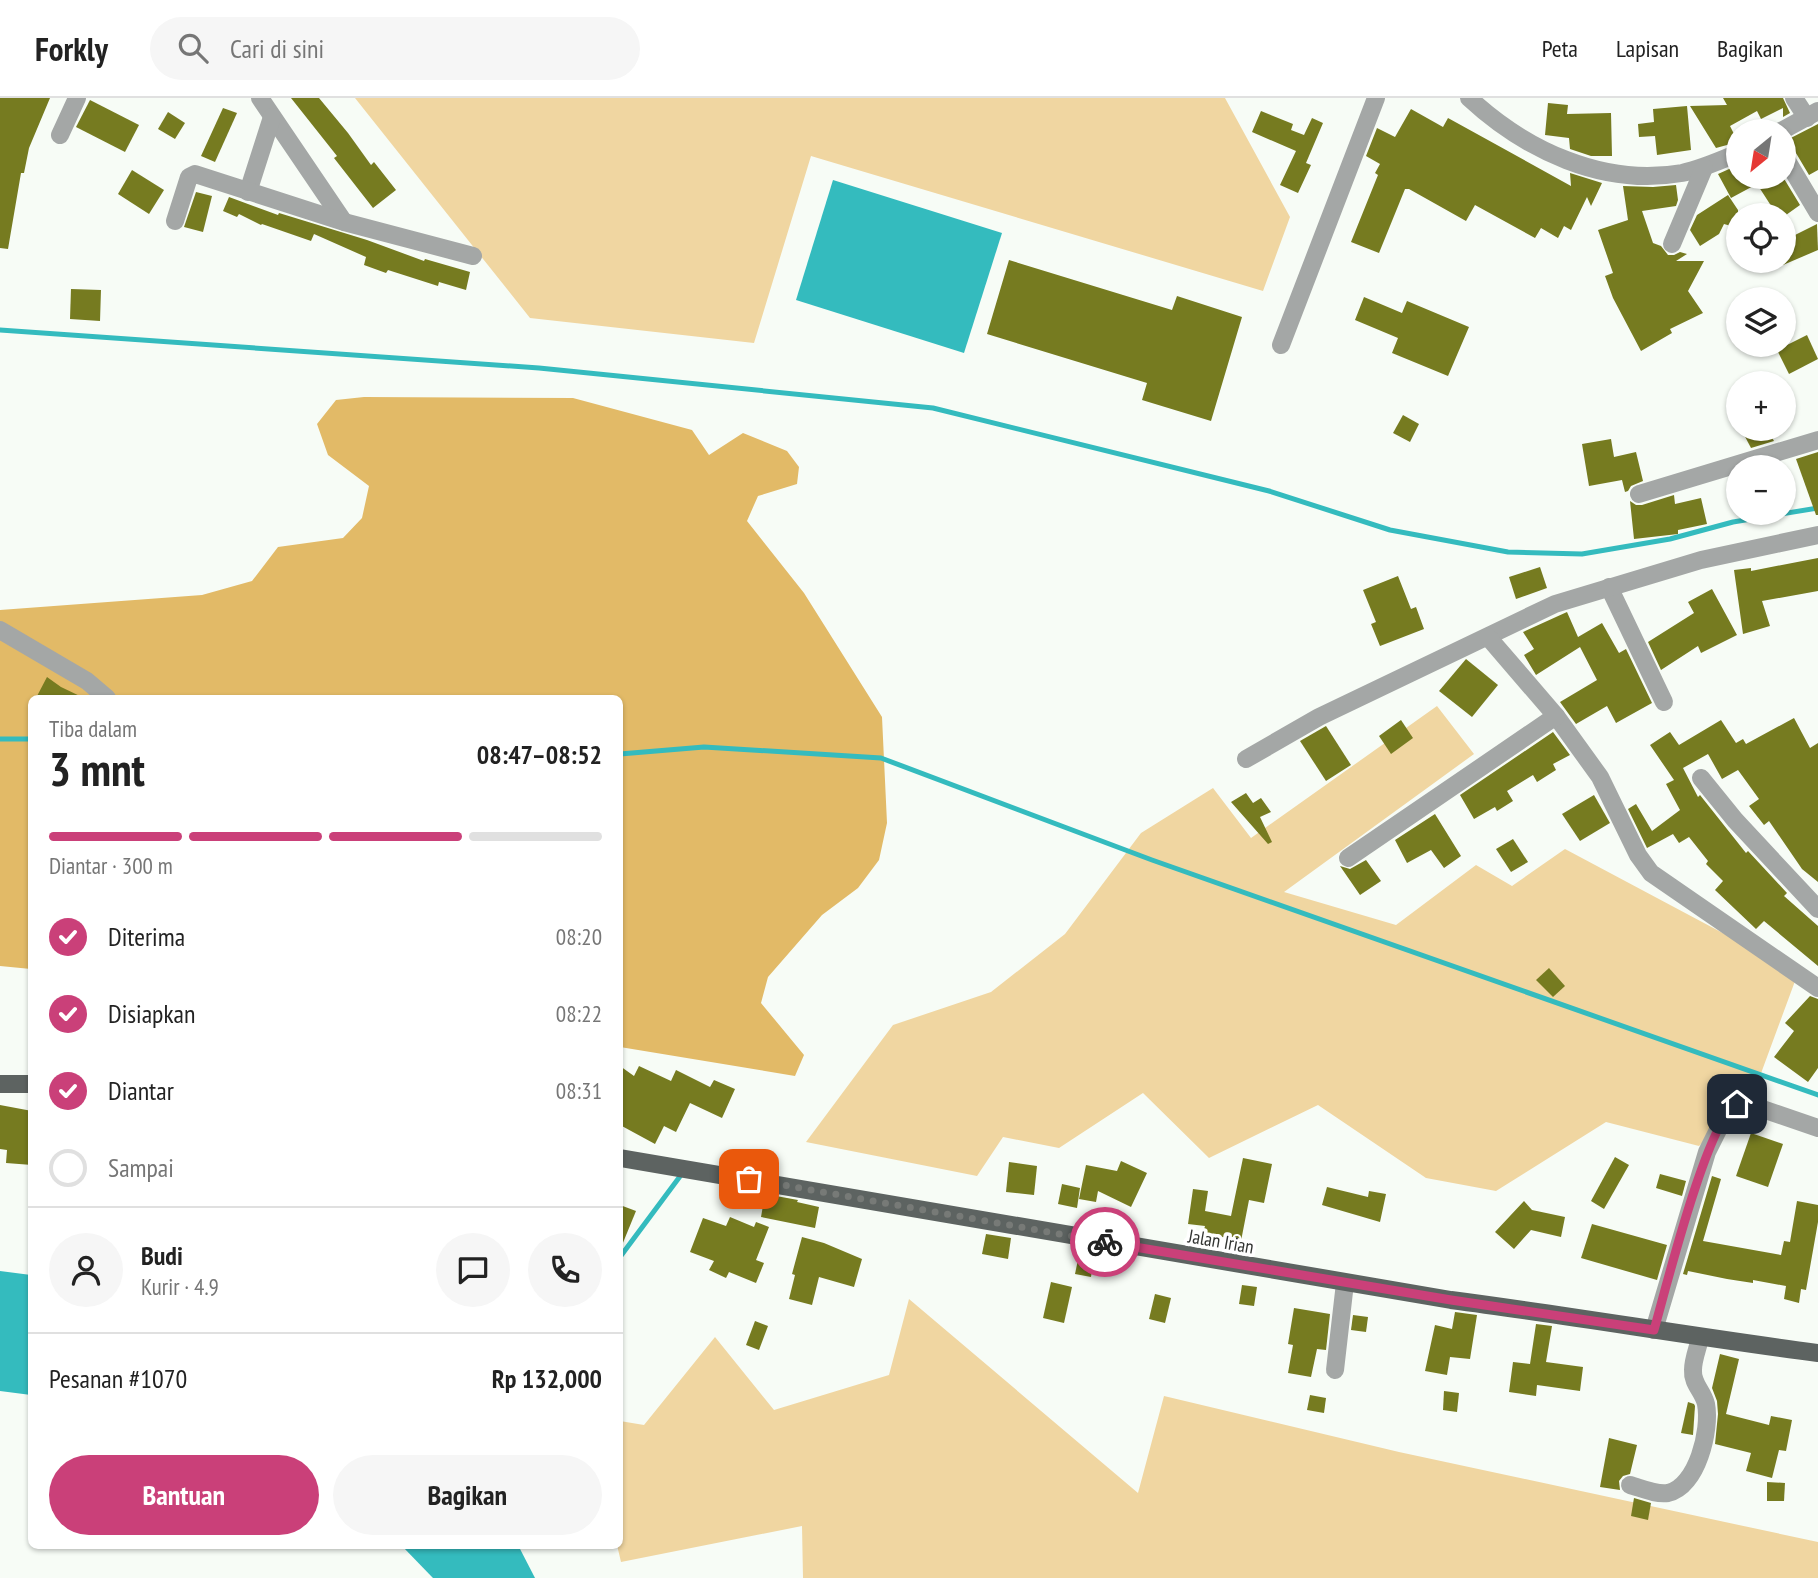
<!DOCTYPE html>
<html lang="id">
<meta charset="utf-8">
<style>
:root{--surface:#fff;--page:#f6f6f6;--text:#222;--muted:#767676;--line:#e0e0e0;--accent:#ca4079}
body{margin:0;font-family:"PT Sans Narrow",sans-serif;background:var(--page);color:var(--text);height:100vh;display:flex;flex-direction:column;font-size:26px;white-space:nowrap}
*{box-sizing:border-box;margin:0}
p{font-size:23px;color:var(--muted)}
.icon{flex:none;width:38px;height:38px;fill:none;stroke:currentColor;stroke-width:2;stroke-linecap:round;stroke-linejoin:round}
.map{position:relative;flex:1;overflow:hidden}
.side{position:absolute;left:28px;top:597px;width:595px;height:854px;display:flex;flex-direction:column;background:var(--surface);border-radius:10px;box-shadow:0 2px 5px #0004}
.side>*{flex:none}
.needle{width:46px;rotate:210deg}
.controls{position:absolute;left:1726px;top:21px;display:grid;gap:14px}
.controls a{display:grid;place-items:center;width:70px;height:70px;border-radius:50%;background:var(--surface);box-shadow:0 2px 5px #0004;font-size:35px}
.pin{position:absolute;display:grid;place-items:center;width:60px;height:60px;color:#fff;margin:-30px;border-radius:14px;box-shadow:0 4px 10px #0006}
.courier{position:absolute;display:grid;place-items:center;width:70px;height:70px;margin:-35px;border:5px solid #ca4079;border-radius:50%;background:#fff;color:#222;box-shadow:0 2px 9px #0007}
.headline em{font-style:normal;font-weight:700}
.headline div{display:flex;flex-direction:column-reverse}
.headline{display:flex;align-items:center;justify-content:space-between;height:119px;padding:0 21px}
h1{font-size:46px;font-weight:700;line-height:52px}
.bar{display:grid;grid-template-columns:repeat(4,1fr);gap:10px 7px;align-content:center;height:84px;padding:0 21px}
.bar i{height:9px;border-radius:5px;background:var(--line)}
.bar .on{background:var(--accent)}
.bar p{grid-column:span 4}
.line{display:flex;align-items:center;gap:18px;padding:0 21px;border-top:2px solid var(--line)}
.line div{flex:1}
.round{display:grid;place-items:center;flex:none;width:74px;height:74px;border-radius:37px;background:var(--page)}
ol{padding:0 21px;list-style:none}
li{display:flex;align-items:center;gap:21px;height:77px}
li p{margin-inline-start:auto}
li .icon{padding:7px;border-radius:50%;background:var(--accent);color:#fff;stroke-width:4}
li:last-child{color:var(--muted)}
li i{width:38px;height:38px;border:4px solid var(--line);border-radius:50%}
.primary-button{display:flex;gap:14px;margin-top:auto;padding:14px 21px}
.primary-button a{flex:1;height:80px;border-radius:42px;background:var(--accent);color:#fff;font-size:28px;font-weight:700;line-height:80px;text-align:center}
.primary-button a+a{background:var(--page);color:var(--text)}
header{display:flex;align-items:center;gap:42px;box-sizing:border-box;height:98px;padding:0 35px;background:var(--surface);border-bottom:2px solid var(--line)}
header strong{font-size:33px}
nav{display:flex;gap:38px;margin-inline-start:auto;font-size:24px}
.search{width:490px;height:63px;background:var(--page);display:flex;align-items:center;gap:18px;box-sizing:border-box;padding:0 24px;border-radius:38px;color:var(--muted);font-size:26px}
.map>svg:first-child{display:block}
.green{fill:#f0d6a1}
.forest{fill:#e2ba67}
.water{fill:#34bbbe}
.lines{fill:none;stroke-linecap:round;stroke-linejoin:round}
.stream{stroke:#34bbbe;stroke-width:5}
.building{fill:#767b20}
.street{stroke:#a4a7a6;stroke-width:18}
.primary{stroke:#5d6361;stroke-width:18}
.done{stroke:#777a77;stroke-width:7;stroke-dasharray:0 12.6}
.route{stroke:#ca4079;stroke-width:9}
.labels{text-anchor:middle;stroke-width:7;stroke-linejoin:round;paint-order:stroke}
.street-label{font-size:19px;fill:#323432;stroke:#fff}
</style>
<header>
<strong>Forkly</strong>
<div class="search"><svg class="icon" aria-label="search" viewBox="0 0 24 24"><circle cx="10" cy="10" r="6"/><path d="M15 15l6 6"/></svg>Cari di sini</div>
<nav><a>Peta</a><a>Lapisan</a><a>Bagikan</a></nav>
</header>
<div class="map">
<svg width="1818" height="1480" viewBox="0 0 1818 1480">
<rect width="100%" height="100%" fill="#f7fcf6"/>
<g class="green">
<path d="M355,0H1225L1290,119L1263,193L811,58L754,245L530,220Z"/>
<path d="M1437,608L1474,656L1284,794L1396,827L1476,767L1512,788L1565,751L1798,875L1753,997L1699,1048L1606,1024L1496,1093L1426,1080L1318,1007L1209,1060L1143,995L1059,1050L1003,1039L977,1078L806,1044L893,927L991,894L1065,836L1141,735L1213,690L1251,740Z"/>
<path d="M909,1201L1138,1395L1164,1298L1399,1354L1818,1444V1480H803L802,1428L621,1464L617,1447H620V1323L644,1327L715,1239L774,1312L889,1277Z"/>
</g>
<path class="forest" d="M364,299L573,300L692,332L709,357L743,335L787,353L799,369L797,386L758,398L747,423L804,495L882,619L887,725L879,762L858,790L822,817L768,879L761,905L804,957L795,978L620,949V600H32L31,871L0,868V512L202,497L252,483L278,449L343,440L362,420L369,388L328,357L317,326L336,302Z"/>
<g class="water">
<path d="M833,82L1002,135L964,255L796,202Z"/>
<path d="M0,1173L31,1177V1297L0,1293Z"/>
<path d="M401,1447H518L535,1480H433Z"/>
</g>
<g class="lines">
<g class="stream">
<path d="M0,232L539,270L933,310L1269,393L1390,432L1508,454L1582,456L1670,441L1733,424L1818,410"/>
<path d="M0,641H32"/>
<path d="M620,656L704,649L881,660L1152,762L1818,997"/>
<path d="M620,1159L681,1077"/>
</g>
</g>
<g class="building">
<path d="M0,0H50L29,50L24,75H21L8,151L0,150Z"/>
<path d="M291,0H319L348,35L371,67L374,64L396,92L373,110L334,60L337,58Z"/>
<path d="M1723,0H1783L1790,15L1783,19V10L1761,21L1757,13L1730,28L1738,44L1716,50L1690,8L1727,7Z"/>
<path d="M90,2L139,27L125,54L76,29Z"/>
<path d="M1548,5L1568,7L1567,16L1611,15L1612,58H1591L1570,51L1569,40L1545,37Z"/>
<path d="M1687,8L1691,52L1657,57L1655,38L1639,39L1638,26L1654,24L1653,11Z"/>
<path d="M223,10L237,15L215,64L201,58Z"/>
<path d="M1411,11L1443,29L1448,20L1571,88L1570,75L1602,85L1591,108L1587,99L1571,132L1564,128L1558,140L1541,130L1535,140L1475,107L1466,123L1409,91H1405L1379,155L1351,144L1378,77L1375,75L1380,66L1366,58L1377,30L1395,39Z"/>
<path d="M1261,13L1293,26L1291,32L1304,37L1312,20L1323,25L1306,65L1311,67L1298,95L1280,87L1296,53L1252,34Z"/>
<path d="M168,14L185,25L175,41L158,31Z"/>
<path d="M1818,26V72L1809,77L1793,50L1783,44Z"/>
<path d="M1738,67V79H1783L1800,107L1786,117H1777L1757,86L1731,100L1718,76Z"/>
<path d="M132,72L164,92L149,116L118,96Z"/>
<path d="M1676,87L1678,102L1676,108L1642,113L1653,145L1661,148L1668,157H1674L1680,154L1687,156L1676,163H1704L1688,193L1703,215L1670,231L1672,235L1641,253L1613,200L1605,178L1613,175L1598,132L1628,122L1623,88L1653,89Z"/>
<path d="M196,94L212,98L203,134L184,129Z"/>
<path d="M1728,97L1738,112V124L1731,128L1724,126L1719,136L1700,148L1690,132L1697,117Z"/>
<path d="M229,99L278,117L279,115L367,142L424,163L425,161L470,174L466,192L439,184L438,188L388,172L386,175L364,167L366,159L314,136L311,143L262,126L261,127L239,116L237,119L223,113Z"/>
<path d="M1817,126L1818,152L1783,167V143Z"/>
<path d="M1009,162L1172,212L1177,198L1242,219L1211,323L1142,302L1147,285L987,236Z"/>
<path d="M71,191L101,192L100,223L70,221Z"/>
<path d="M1364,199L1402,215L1407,203L1469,229L1448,278L1392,255L1398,240L1355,222Z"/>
<path d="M1807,237L1818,261L1789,276L1777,252Z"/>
<path d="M1403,317L1419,326L1410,344L1393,335Z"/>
<path d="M1741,331H1767L1774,343L1751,350Z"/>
<path d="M1611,341L1614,359L1636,354L1643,383L1631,388L1628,393L1625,394L1622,382L1589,388L1582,346Z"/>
<path d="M1818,354V417H1816L1796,361Z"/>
<path d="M1674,397L1675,406L1701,400L1707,426L1678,432V436L1634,441L1630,403L1636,407H1642Z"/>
<path d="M1818,460V493L1762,503L1770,528L1743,536L1734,472L1751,470V473Z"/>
<path d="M1540,469L1547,490L1516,501L1509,479Z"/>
<path d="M1398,478L1411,511L1416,509L1424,531L1380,548L1371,526L1376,524L1363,492Z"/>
<path d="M1712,491L1737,537L1701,555L1698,548L1661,572L1648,544L1694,515L1688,504Z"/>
<path d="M1567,514L1578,539L1602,525L1619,555L1626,551L1652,605L1616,625L1607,608L1576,626L1560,604L1597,582L1580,549L1536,577L1524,557L1534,551L1523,534Z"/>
<path d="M1466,561L1498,587L1472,619L1439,593Z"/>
<path d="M47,579L61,589L84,600H36Z"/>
<path d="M1794,620L1810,650L1818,645V784L1802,771L1769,723L1764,727L1749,708L1759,701L1738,672L1722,681L1708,656L1683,670L1698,699L1700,697L1746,755L1748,753L1787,795L1784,798L1818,828V868L1764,823L1756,831L1715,792L1723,783L1706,766L1708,763L1689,739L1679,745L1673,736L1647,750L1628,711L1636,706L1652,733L1680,712L1666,686L1674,682L1650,647L1670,634L1679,647L1721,622L1736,645L1743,641L1746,646Z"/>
<path d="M1401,622L1413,640L1391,656L1379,638Z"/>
<path d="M1326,628L1351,667L1326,683L1300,643Z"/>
<path d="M1553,634L1570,657L1553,666L1556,672L1537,684L1533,677L1507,693L1513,703L1497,713L1495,709L1474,721L1460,697Z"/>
<path d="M1246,695L1253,705L1261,700L1271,714L1260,719L1272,744L1268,746L1231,704Z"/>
<path d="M1594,697L1610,725L1580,743L1562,716Z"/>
<path d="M1435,716L1461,758L1444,770L1431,752L1407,765L1395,742Z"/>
<path d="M1513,741L1528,764L1511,774L1496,751Z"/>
<path d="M1366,762L1381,783L1360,797L1340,768L1350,771Z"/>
<path d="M1549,870L1565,888L1553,899L1536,882Z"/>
<path d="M1810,898L1818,901V970L1808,984L1774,959L1794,933L1785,925Z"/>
<path d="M620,968L634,978L639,968L671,983L676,972L710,989L714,982L735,991L722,1020L690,1005L676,1034L664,1028L655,1046L620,1027Z"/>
<path d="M0,1007L32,1013V1067L6,1065L7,1052L0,1051Z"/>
<path d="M1751,1035L1783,1046L1768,1089L1736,1078Z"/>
<path d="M1615,1059L1629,1067L1604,1111L1591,1103Z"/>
<path d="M1243,1060L1272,1066L1264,1105L1249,1102L1241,1143L1203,1135L1205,1128L1188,1126L1193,1091L1208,1093L1205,1113L1231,1118Z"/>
<path d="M1121,1063L1147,1075L1131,1109L1098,1093L1096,1104L1079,1101L1086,1067L1117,1073Z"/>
<path d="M1009,1064L1037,1068L1034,1097L1006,1094Z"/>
<path d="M1660,1076L1686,1083L1682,1098L1656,1090Z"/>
<path d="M1712,1078L1721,1081L1703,1143L1781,1157L1784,1143L1790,1144L1797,1103L1818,1107V1124L1806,1192L1801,1191L1799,1205L1784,1201L1786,1188L1753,1182V1185L1727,1181L1688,1173L1687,1177L1683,1176Z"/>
<path d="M1062,1086L1080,1090L1077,1110L1058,1106Z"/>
<path d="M1327,1089L1368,1099L1369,1093L1386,1096L1380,1124L1322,1107Z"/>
<path d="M765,1096L798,1102L797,1104L819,1109L815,1130L761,1119Z"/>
<path d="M1524,1103L1532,1112L1565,1119L1561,1139L1531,1132L1514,1151L1495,1134Z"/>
<path d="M620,1107L636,1113L620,1152Z"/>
<path d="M730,1119L754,1129L756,1124L769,1129L756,1162L764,1165L756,1185L729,1174L726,1180L709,1172L714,1163L690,1154L703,1120L726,1128Z"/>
<path d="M1592,1126L1667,1147L1657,1182L1581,1160Z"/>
<path d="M986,1136L1011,1140L1008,1161L982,1156Z"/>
<path d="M802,1139L824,1145L862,1161L854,1189L819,1179L812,1207L789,1201L795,1177L792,1176Z"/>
<path d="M1079,1157L1094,1160L1091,1179L1075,1176Z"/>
<path d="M1051,1184L1072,1189L1064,1225L1043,1220Z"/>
<path d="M1242,1187L1257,1189L1254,1208L1239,1206Z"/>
<path d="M1155,1196L1171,1200L1165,1225L1149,1221Z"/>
<path d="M1294,1210L1330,1216L1326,1252L1317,1251L1311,1279L1288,1275L1293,1247L1288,1246Z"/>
<path d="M1455,1214L1477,1217L1470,1261L1450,1259L1447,1277L1425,1273L1435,1227L1452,1231Z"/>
<path d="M1353,1217L1368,1219L1366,1234L1351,1232Z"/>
<path d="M755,1223L768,1228L759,1252L746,1247Z"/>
<path d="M1536,1226L1552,1228L1546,1264L1583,1269L1580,1293L1537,1287L1536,1298L1509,1294L1513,1264L1530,1266Z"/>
<path d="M1720,1256L1739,1261L1726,1316L1769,1327L1771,1318L1792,1322L1786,1353L1779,1352L1772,1380L1746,1373L1751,1355L1715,1346L1718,1316L1717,1303L1712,1290Z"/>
<path d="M1444,1293L1459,1295L1457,1314L1443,1312Z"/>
<path d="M1310,1297L1326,1300L1324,1315L1307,1312Z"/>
<path d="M1688,1304L1694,1306L1695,1308L1693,1337L1681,1335Z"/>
<path d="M1609,1340L1637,1347L1630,1376L1623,1378L1619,1383L1620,1392L1600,1389Z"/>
<path d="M1767,1384L1785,1385L1784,1403H1767Z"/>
<path d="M1634,1400L1651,1405L1648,1422L1631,1418Z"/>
</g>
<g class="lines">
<g class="street">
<path d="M260,0L344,124"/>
<path d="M1469,0C1525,52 1603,89 1682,75C1701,71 1719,63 1738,55"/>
<path d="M1794,0L1807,20"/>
<path d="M1781,33L1818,13"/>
<path d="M60,37L77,0"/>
<path d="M1783,56L1818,115"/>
<path d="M248,94L272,19"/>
<path d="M175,123L189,79L195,76L344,124L473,158"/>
<path d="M1672,146L1704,70"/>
<path d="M1281,247L1376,0"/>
<path d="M1639,396L1818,342"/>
<path d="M1609,489L1664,604"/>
<path d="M0,532L87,583L107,600"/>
<path d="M1556,618L1600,679L1638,757L1651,775L1818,890"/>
<path d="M1246,661L1319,619L1555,506L1701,462L1818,437"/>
<path d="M1701,680L1735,722L1818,811"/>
<path d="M1348,760L1556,618L1488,539"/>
<path d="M1654,1232L1707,1054L1728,1012L1737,1006L1745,1005L1818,1030"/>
<path d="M1335,1272L1345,1185"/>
<path d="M1630,1387C1641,1390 1656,1397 1668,1395C1697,1389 1711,1332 1706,1306C1703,1293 1692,1286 1693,1272C1693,1261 1698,1250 1700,1240"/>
</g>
<g class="primary">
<path d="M0,986H32"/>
<path d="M620,1060L1451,1202C1574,1218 1695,1239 1818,1255"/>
</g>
</g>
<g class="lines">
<path class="done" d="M749,1081L1105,1144"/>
<path class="route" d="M1105,1144L1451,1202L1654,1232C1665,1194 1708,1019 1737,1006"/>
</g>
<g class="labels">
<g class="street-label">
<text transform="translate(1221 1143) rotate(10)" y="7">Jalan Irian</text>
</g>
</g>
</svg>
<div class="controls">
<a><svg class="needle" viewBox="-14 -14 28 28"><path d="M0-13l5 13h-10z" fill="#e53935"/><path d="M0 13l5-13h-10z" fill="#767676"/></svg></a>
<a><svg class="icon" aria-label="locate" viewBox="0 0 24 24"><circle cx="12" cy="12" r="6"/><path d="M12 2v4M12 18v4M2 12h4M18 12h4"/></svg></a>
<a><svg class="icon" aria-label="layers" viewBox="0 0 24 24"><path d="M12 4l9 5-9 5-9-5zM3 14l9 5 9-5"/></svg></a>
<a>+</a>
<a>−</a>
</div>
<div class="pin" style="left:749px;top:1081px;background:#ea580c"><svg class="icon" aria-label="bag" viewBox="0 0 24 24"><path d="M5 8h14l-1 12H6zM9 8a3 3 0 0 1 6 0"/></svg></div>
<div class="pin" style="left:1737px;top:1006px;background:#1f2937"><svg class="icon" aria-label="home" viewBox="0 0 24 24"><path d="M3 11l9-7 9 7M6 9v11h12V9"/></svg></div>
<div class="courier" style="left:1105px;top:1144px"><svg class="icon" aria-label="bike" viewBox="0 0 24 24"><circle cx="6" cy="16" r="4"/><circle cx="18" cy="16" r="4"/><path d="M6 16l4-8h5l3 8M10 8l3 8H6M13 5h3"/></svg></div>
<section class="side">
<div class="headline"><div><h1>3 mnt</h1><p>Tiba dalam</p></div><em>08:47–08:52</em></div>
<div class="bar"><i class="on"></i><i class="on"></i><i class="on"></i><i></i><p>Diantar · 300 m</p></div>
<ol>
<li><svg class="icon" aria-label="check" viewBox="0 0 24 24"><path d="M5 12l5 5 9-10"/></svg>Diterima<p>08:20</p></li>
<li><svg class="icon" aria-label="check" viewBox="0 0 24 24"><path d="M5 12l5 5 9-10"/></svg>Disiapkan<p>08:22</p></li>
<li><svg class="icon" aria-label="check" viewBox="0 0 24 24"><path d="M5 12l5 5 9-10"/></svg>Diantar<p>08:31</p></li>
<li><i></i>Sampai</li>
</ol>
<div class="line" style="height:126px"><a class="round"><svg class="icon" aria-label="person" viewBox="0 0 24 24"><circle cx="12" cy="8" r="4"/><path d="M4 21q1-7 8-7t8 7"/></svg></a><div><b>Budi</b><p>Kurir · 4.9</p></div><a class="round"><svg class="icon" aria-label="chat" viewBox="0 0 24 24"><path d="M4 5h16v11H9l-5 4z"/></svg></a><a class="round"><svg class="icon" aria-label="phone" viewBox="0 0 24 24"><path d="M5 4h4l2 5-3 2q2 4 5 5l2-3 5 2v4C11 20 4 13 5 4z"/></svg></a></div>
<div class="line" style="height:91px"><div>Pesanan #1070</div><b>Rp 132,000</b></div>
<div class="primary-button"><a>Bantuan</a><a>Bagikan</a></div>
</section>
</div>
